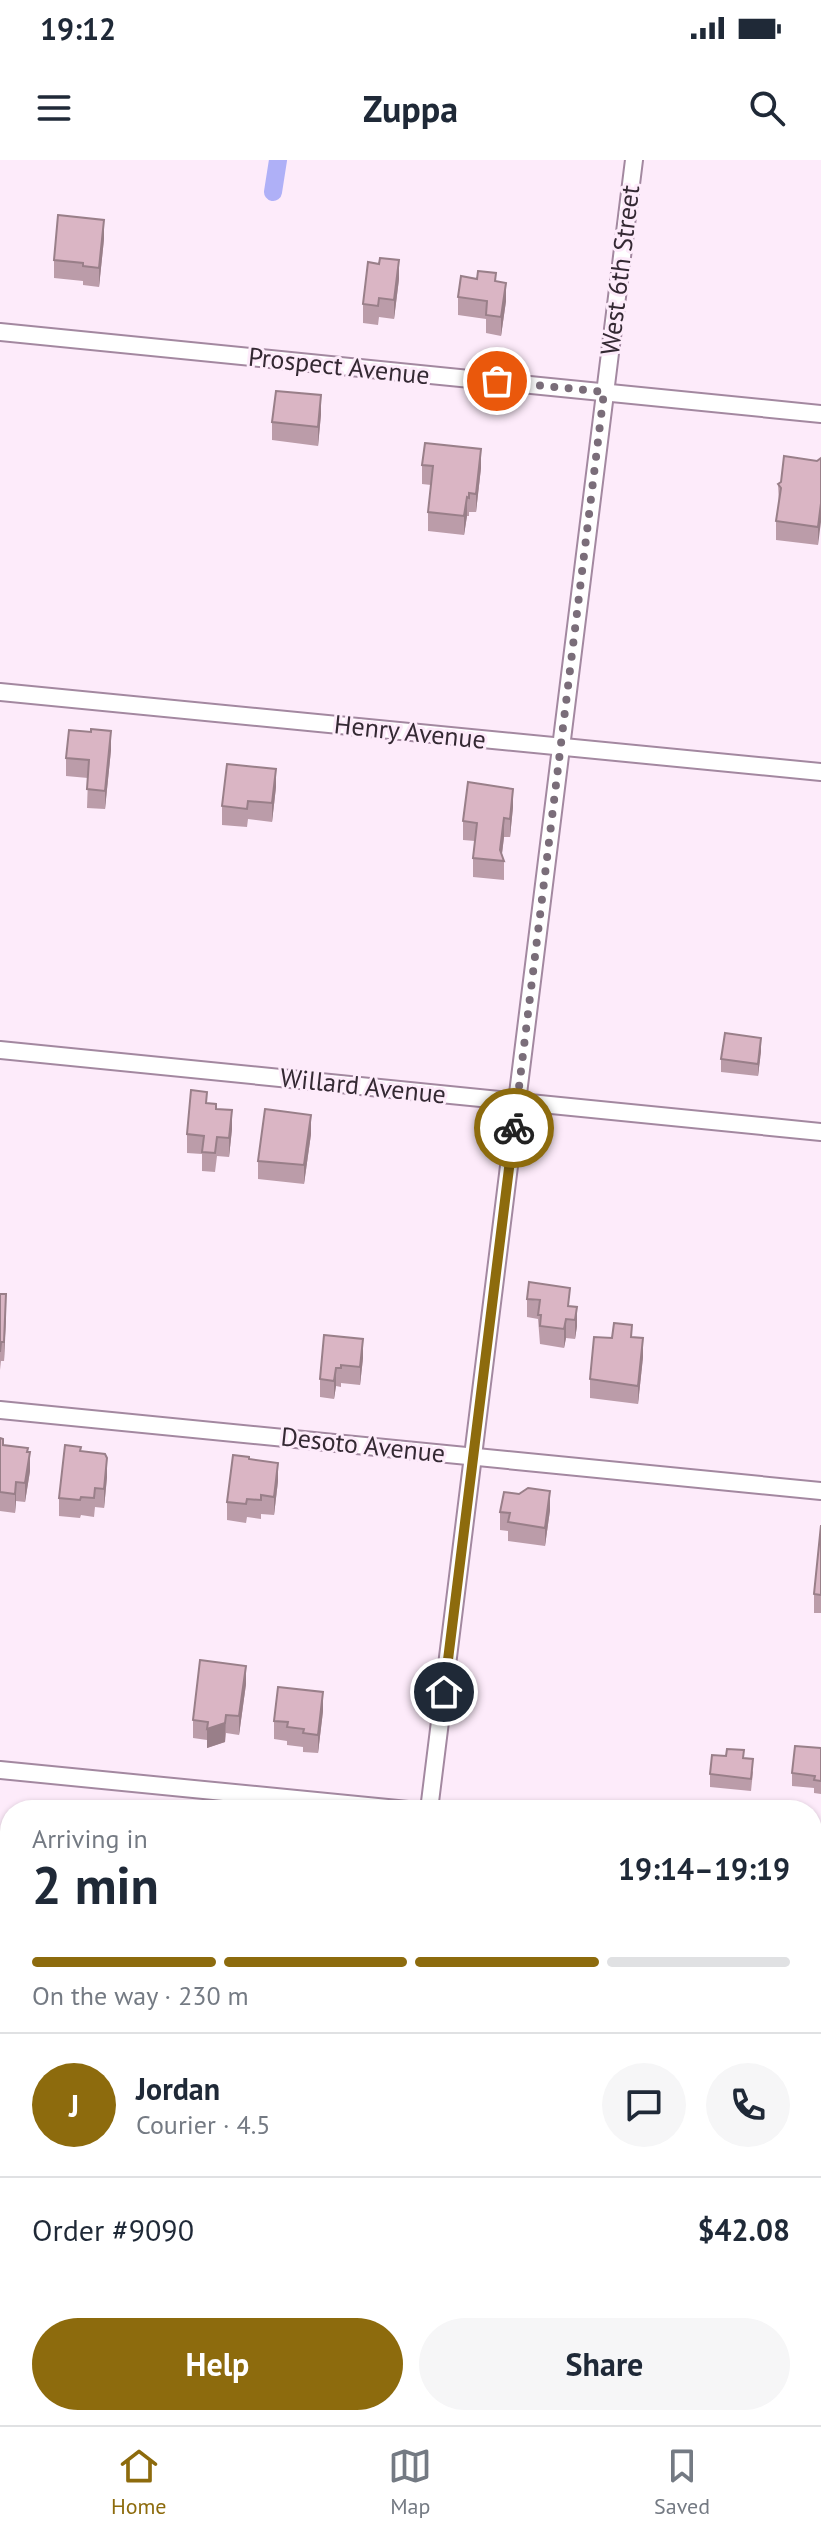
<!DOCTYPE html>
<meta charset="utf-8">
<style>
:root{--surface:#fff;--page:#f6f6f7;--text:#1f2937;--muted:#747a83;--line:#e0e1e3;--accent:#8d6b0d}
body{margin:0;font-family:"PT Sans",sans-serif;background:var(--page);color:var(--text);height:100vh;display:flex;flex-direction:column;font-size:30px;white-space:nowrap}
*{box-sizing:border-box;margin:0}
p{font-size:26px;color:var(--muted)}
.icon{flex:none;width:44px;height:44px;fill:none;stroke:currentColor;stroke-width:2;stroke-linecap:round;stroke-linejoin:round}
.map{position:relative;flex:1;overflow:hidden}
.sheet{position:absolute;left:0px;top:1640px;width:822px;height:626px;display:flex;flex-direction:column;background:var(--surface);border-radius:32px 32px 0 0;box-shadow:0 2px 6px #0004}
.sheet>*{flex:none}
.pin{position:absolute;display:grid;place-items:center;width:68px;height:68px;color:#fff;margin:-34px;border:4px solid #fff;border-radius:50%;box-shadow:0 2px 8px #0007}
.courier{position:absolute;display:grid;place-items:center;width:80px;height:80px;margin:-40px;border:6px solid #8d6b0d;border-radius:50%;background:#fff;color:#222;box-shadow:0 2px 10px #0007}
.summary em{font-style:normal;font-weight:700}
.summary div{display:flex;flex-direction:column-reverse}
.summary{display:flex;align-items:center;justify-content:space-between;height:136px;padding:0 32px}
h1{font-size:52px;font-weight:700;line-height:60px}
.bar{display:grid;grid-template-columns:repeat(4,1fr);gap:12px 8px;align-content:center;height:96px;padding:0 32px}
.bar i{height:10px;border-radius:6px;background:var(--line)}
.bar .active{background:var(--accent)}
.bar p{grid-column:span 4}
.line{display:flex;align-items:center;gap:20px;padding:0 32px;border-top:2px solid var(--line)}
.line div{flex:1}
.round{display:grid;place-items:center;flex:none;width:84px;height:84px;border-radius:42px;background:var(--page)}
.cta{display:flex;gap:16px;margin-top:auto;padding:16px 32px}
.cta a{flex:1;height:92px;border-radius:48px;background:var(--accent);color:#fff;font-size:32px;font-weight:700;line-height:92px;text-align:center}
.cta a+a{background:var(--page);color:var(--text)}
.status{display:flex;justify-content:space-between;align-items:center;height:56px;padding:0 40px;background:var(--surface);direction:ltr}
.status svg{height:22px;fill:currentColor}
header{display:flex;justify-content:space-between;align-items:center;height:104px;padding:0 32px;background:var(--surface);font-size:36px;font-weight:700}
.tabs{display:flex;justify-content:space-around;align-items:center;height:112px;border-top:2px solid var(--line);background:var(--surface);font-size:22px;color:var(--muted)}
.tabs a{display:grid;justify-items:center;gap:4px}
.tabs .active{color:var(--accent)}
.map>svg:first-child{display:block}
.wetland{fill:url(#wetland-marsh)}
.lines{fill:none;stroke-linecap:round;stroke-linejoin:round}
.canal{stroke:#afb0f7;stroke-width:18}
.minor-casing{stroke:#a388a0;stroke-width:20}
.minor{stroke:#fff;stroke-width:16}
.wall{fill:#bb9ca9}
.shaded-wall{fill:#997f89}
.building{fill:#dab5c4;stroke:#997f89;stroke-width:2}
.done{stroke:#7a6d79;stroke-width:8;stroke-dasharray:0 14.4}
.route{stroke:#8d6b0d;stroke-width:10}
.labels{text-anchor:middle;stroke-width:6;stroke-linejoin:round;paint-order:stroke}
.street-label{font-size:26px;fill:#342933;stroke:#fdebfa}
</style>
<div class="status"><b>19:12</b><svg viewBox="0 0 49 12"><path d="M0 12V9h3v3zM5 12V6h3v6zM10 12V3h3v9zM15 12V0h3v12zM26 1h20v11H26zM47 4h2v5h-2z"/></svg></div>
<header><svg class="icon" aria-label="menu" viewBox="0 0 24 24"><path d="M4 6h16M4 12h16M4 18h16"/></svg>Zuppa<svg class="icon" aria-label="search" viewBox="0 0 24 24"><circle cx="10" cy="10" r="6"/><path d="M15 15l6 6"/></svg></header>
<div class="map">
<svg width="821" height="2265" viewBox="0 0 821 2265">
<defs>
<pattern id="wetland-marsh" width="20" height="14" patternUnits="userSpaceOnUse" patternTransform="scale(2)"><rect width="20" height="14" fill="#f4d1d2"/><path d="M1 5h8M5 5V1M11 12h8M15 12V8" fill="none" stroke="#d2b3b5"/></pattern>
</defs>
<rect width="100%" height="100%" fill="#fdebfa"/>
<path class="wetland" d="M10,1855V1955L0,1947V1856Z"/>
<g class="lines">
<path class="canal" d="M273,32L278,0"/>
<defs>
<g id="minor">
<path d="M0,172L821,254"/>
<path d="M0,532L821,612"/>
<path d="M0,890L821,972"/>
<path d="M0,1250L821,1331"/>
<path d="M0,1610L408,1650"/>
<path d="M429,1650L634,0"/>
<path d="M812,1690L821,1691"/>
<path d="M0,1969L10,1970"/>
<path d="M812,2049H821"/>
<path d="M354,2265L355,2256"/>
</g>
</defs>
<use href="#minor" class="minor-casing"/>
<use href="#minor" class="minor"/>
</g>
<g class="wall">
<path d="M104,79L99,127L83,125V121L54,118V100Z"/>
<path d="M399,119L394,159L379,157L378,165L363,163V144Z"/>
<path d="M496,121L506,141L501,176L486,173V159L458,155V137Z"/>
<path d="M321,254L318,286L272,280V262Z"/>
<path d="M821,298L818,385L776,380V361L779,344L778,324Z"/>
<path d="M422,305L481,308L476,352H469V356H467L464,375L428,371V352L431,325L422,324Z"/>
<path d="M111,590L105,649L87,648L88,618L66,616V598Z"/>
<path d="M276,627L272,662L248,659L247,667L222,665V646Z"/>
<path d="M513,647L510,677H504L502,694L504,701V720L473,717V698L475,681L463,680V661Z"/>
<path d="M761,891L758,916L721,912V899Z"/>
<path d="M207,943L216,949L232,969L229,997L217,996L215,1012L202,1011V994L187,993V974Z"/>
<path d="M311,974L304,1024L258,1019V1001Z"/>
<path d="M0,1134L6,1153L4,1201H1L0,1210Z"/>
<path d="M527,1139L570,1146L577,1166L575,1179L566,1178L564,1188L540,1184L538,1159L527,1157Z"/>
<path d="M324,1175L363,1198L360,1225L341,1223V1227L336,1226L334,1239L320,1237V1219Z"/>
<path d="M632,1177L643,1197L638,1244L590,1238V1219L612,1178Z"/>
<path d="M0,1278L3,1285L28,1292L30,1311L25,1342L16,1341L15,1353L0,1351Z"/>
<path d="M81,1291L107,1317L104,1348L95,1347L94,1357L81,1355L80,1358L59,1356V1338Z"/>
<path d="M278,1321L274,1355L261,1354V1359L247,1357L246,1363L227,1360V1342Z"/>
<path d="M550,1350L545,1386L508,1381V1371L500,1370V1352Z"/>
<path d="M821,1365V1453H814V1434Z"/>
<path d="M246,1524L239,1575L226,1573L225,1582L207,1588V1580L193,1578V1560Z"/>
<path d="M323,1551L318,1593L303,1592V1587L287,1585V1581L274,1579V1561Z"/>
<path d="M821,1588V1634L814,1633V1628L792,1626V1613Z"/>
<path d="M744,1598L753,1612L751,1631L710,1627V1614Z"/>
</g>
<g class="shaded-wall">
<path d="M104,60V79L99,127V108Z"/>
<path d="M399,100V119L394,159V140Z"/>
<path d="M506,123V141L501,176V157Z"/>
<path d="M321,235V254L318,286V267Z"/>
<path d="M481,289V308L476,352V334Z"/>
<path d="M467,337V356L464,375V356Z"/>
<path d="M821,343V362L818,385V367Z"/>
<path d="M111,571V590L105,649V631Z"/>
<path d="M276,609V627L272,662V643Z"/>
<path d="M513,629V647L510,677V659Z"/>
<path d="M504,658V677L501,701L500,690Z"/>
<path d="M761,878V891L758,916V904Z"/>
<path d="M232,950V969L229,997V978Z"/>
<path d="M311,955V974L304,1024V1005Z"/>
<path d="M6,1134V1153L4,1201V1182Z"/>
<path d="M577,1147V1166L575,1179V1160Z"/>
<path d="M566,1159V1178L564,1188V1169Z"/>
<path d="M643,1178V1197L638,1244V1226Z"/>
<path d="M363,1179V1198L360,1225V1207Z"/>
<path d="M336,1208V1226L334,1239V1221Z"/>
<path d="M30,1292V1311L25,1342V1323Z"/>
<path d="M107,1298V1317L104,1348V1329Z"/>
<path d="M278,1303V1321L274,1355V1337Z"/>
<path d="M16,1322V1341L15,1353V1334Z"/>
<path d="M550,1331V1350L545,1386V1368Z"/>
<path d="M246,1506V1524L239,1575V1556Z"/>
<path d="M323,1532V1551L318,1593V1575Z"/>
<path d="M226,1555L225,1582L207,1588V1569Z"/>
</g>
<g class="building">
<path d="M58,55L104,60L99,108L83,106V103L54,100Z"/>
<path d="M380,98L399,100L394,140L379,138L378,146L363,144L368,102L379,104Z"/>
<path d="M478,111L496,113L495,121L506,123L501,157L486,155L487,141L458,137L461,116L477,119Z"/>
<path d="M276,231L321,235L318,267L272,262Z"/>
<path d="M425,283L481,289L476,334L469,333V338L467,337L464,356L428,352L433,306L422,305Z"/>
<path d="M784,296L817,301L821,298V343L818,367L776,361L781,328L778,324L781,322Z"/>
<path d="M91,569L111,571L105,631L87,629L89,600L66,598L69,570L91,572Z"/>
<path d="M227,604L276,609L272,643L248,641L247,649L222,646Z"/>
<path d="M468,622L513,629L510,659L504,658L500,690L504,701L473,698L477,663L463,661Z"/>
<path d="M725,873L761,878L758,904L721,899Z"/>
<path d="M191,930L207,932L206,943L216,944V949L232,950L229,978L217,977L215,993L202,992L204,976L187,974Z"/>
<path d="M265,949L311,955L304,1005L258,1001Z"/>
<path d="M529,1122L570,1128L568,1146L577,1147L575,1160L566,1159L564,1169L540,1166L541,1155H538L540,1140L527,1139Z"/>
<path d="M0,1134H6L4,1182H1L0,1192Z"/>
<path d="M614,1163L632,1165L631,1177L643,1178L638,1226L590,1219L594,1177L612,1178Z"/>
<path d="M324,1175L363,1179L360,1207L341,1205V1208H336L334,1221L320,1219Z"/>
<path d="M0,1278L3,1279V1285L28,1288L27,1292H30L25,1323L16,1322L15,1334L0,1332Z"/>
<path d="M65,1285L81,1287L80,1291L105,1294L107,1298L104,1329L95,1328L94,1338L81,1337L80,1340L59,1338Z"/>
<path d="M233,1295L249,1297V1299L278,1303L274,1337L261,1335V1340L247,1339L246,1344L227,1342Z"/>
<path d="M528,1328L550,1331L545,1368L508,1362L510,1353L500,1352L504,1332L519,1334Z"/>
<path d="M821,1365V1435L814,1434Z"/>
<path d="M200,1500L246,1506L239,1556L226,1555L225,1563L207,1569L208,1562L193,1560Z"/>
<path d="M278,1527L323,1532L318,1575L303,1573L304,1569L287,1567L288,1562L274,1561Z"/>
<path d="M795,1586L821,1588V1621L814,1620L815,1616L792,1613Z"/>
<path d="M727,1589L744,1590L743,1598L753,1599L751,1619L710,1614L712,1595L726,1596Z"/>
<path d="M106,2256H161L160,2265H104Z"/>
<path d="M553,2256H568L567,2265H552Z"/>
<path d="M471,2259L520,2264V2265H470Z"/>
</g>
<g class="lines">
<path class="done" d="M497,221L604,232L514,968"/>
<path class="route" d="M444,1532L514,968"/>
</g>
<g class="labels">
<g class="street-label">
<text transform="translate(620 110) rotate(-83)" y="9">West 6th Street</text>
<text transform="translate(339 206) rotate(6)" y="9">Prospect Avenue</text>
<text transform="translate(410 572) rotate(6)" y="9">Henry Avenue</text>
<text transform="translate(363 926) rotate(6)" y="9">Willard Avenue</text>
<text transform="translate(363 1285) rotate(6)" y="9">Desoto Avenue</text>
</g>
</g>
</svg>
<div class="pin" style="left:497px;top:221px;background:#ea580c"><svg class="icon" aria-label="bag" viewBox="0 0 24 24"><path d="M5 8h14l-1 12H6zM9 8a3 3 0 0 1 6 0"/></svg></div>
<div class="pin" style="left:444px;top:1532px;background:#1f2937"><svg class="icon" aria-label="home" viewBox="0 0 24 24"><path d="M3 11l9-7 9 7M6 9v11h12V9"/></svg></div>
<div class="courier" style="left:514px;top:968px"><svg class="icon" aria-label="bike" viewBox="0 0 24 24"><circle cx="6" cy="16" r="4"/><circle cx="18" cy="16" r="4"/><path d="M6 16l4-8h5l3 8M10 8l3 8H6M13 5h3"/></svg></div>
<section class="sheet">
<div class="summary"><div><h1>2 min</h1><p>Arriving in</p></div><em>19:14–19:19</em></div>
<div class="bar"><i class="active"></i><i class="active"></i><i class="active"></i><i></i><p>On the way · 230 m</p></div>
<div class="line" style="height:144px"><b class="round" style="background:var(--accent);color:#fff">J</b><div><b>Jordan</b><p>Courier · 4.5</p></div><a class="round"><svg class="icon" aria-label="chat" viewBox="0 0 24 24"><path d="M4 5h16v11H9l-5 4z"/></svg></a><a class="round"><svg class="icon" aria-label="phone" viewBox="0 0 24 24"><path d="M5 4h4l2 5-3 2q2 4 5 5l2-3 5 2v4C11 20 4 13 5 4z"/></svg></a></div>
<div class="line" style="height:104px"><div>Order #9090</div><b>$42.08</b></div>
<div class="cta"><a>Help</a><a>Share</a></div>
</section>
</div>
<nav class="tabs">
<a class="active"><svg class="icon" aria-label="home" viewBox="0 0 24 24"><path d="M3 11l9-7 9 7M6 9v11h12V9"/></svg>Home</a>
<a><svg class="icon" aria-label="map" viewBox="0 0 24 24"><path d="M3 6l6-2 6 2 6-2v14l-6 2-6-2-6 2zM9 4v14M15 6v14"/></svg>Map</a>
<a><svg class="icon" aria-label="saved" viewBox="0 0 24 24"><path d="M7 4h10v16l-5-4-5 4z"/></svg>Saved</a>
</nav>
